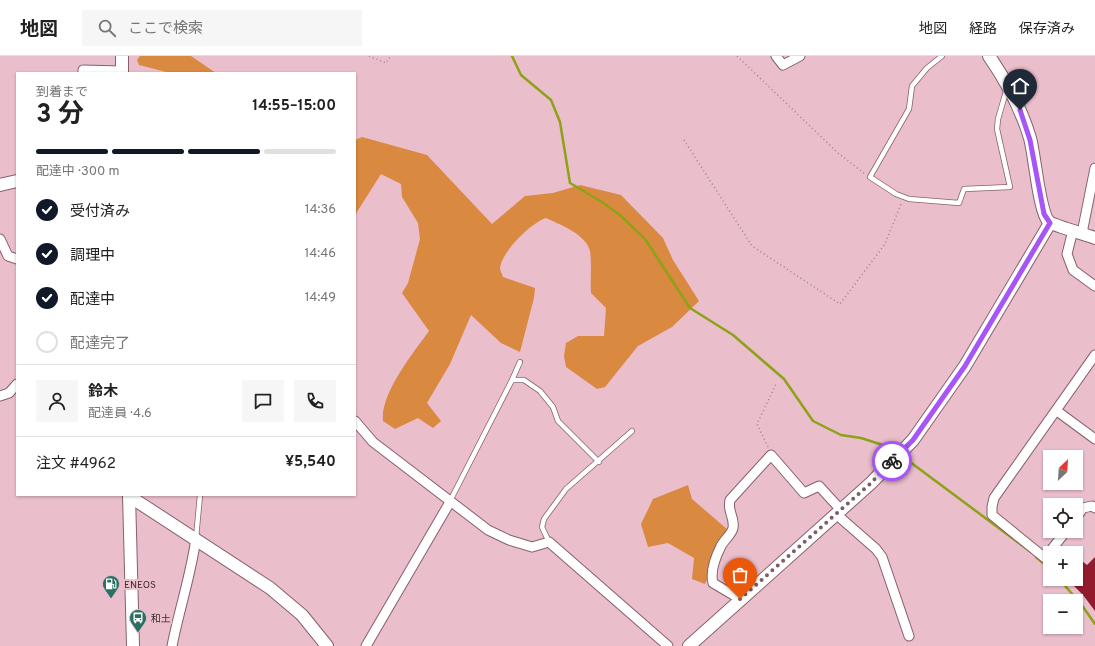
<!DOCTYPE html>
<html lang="ja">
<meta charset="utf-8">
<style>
:root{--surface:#fff;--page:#f6f6f6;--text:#222;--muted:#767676;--line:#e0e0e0;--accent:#111827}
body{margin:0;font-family:Overpass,"Noto Sans JP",sans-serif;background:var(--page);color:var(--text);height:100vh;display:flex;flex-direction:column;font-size:15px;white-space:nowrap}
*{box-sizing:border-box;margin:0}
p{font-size:13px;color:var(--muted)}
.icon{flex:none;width:22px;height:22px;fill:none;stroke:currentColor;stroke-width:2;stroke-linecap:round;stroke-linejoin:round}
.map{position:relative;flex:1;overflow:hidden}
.drawer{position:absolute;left:16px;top:16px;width:340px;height:424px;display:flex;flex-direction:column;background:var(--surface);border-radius:0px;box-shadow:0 1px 3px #0004}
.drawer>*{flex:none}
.needle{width:26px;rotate:25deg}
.buttons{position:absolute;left:1043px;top:394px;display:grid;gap:8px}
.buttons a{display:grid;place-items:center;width:40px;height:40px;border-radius:0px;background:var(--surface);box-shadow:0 1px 3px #0004;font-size:20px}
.pin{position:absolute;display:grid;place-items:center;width:34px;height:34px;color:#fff;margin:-41px -17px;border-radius:50% 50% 50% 0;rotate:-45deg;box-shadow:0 0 4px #0007}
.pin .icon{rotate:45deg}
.courier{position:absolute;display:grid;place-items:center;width:40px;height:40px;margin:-20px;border:3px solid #a855f7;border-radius:50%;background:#fff;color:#222;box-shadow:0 1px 5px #0007}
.overview em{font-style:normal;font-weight:700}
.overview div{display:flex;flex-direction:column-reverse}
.overview{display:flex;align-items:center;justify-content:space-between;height:68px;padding:0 20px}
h1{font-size:26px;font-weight:700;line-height:30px}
.bar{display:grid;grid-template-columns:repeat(4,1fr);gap:6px 4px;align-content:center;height:48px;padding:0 20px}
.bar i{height:5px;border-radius:3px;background:var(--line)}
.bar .selected{background:var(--accent)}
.bar p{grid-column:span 4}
.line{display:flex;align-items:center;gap:10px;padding:0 20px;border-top:1px solid var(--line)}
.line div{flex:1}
.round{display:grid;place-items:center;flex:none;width:42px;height:42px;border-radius:0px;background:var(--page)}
ol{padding:0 20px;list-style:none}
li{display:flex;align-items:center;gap:12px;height:44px}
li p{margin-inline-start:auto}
li .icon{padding:4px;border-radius:50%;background:var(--accent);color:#fff;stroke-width:4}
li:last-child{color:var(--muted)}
li i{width:22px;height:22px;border:2px solid var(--line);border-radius:50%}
header{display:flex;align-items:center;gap:24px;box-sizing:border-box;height:56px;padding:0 20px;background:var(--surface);border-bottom:1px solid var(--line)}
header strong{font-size:19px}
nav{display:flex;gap:22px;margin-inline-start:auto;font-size:14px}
.search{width:280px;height:36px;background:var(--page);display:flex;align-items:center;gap:10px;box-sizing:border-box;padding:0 14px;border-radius:0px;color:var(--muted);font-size:15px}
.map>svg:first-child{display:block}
.green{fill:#da8941}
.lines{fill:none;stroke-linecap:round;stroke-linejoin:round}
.stream{stroke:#8ca217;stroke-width:2.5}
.building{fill:#911b2c}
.lane-casing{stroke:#87606c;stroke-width:6}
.street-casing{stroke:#87606c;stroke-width:11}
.secondary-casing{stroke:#87606c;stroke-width:14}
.path{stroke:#a2818b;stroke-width:1.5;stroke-dasharray:1 3;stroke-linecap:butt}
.lane{stroke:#fff;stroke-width:4.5}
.street{stroke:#fff;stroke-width:9}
.secondary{stroke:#fff;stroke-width:12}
.done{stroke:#7a5f67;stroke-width:4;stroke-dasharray:0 7.2}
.route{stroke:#a855f7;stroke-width:5}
.labels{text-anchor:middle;stroke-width:4;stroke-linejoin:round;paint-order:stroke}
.poi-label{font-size:10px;fill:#3e2c31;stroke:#eabecb;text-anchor:start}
</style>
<header>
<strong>地図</strong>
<div class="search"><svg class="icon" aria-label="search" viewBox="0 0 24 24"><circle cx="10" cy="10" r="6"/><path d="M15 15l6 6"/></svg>ここで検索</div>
<nav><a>地図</a><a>経路</a><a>保存済み</a></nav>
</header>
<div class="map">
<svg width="1095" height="590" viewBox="0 0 1095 590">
<rect width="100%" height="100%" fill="#eabecb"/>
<g class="green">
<path d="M140,0H191L216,17H170L139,9L137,4Z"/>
<path d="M362,81L427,99L492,168L525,140L553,137L580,129L621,139L663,182L673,204L699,245L672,271L638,290L605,331L597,333L566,311L564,300L566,287L578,280H604L606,252L591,237C590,223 592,208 590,195C587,179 559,168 546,162C531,167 502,195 500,212C500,214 502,218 503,221L535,232L534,242L520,296L501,287L471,259L450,308L427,347L441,365L433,372L418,362L395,373L383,365C380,338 413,297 429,275L402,237L408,227L420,183L418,167L402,141L401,128L381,118L355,159V84Z"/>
<path d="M688,429L692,443L728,474L705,528L692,523L694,502L668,487L648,491L641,468L653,443Z"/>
</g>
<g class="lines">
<g class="stream">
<path d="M512,0L521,19L551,44L560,66L570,127L602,146L621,160L645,183L690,252L733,279L784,323L813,365L841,379L861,382L886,390L896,397"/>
<path d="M902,400L1031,496"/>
<path d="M1036,501L1050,513"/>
<path d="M1059,523L1081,548L1095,568"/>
</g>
</g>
<path class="building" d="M1095,501V555L1083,539L1067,523H1076V511L1082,505L1087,509Z"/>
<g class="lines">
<defs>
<g id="lane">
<path d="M942,0L927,12L912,30L909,53L870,121L896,138L909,143L959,147L964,133L1010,131L997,73L998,63L1007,32"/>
<path d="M512,324L520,306"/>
<path d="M450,445L512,324H524L540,335L553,351L558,365L599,406"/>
<path d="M196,482L200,439"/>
<path d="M549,486L542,471L544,463L566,433L632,375"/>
</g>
<g id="street">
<path d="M776,0L783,9L800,0"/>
<path d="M83,17V14L122,15"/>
<path d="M1073,174L1067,198L1073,214L1095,230"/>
<path d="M1082,177L1095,112"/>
<path d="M0,183L8,200L17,203"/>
<path d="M0,340L9,337L17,328"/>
<path d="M1057,355L1095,383"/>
<path d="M355,365L373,386L488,474L509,484L532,491L549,486L668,590"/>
<path d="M836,458L876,493L882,501L909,580"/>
<path d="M1076,462L1083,452L1092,450L1095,452"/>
<path d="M1066,475L1045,502L992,459V451L994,442L1095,299"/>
<path d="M740,543L713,527C710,516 716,500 721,490C724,484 732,478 733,472C735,461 727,456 730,444L771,399L804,437L819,430L841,454"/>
<path d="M172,590C179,554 191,519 196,482"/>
<path d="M366,590L450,446"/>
</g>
<g id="secondary">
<path d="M989,0C1007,26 1021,52 1030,82C1035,100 1039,156 1049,166C1053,169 1087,179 1095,182"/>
<path d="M122,17V0"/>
<path d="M0,129L17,125"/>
<path d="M129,439L133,590"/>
<path d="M129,440L270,532L302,559L327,590"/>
<path d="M689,590L871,427L913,384L965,310L1050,167"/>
</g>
</defs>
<use href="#lane" class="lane-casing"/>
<use href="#street" class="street-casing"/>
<use href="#secondary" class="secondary-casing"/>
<g class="path">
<path d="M369,0L386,7L391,0"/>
<path d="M737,0L838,97L865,118"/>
<path d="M684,84L752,190L840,248L885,188L901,148"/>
<path d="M768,391L757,368L777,326"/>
</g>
<use href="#lane" class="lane"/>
<use href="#street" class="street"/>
<use href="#secondary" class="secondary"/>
</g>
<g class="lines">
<path class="done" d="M740,543L871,427L892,405"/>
<path class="route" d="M892,405L913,384L965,310L1050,167L1044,158L1030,84L1020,54"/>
</g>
<defs>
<symbol id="fuel-pin" viewBox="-11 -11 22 30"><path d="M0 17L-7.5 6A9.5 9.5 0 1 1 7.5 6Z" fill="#2a6f63" stroke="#eabecb"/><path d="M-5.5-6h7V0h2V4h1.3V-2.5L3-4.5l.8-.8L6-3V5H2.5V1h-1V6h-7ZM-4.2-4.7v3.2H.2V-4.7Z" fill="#fff"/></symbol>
<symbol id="bus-pin" viewBox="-11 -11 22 30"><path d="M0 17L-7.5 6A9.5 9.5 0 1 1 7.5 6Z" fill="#2a6f63" stroke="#eabecb"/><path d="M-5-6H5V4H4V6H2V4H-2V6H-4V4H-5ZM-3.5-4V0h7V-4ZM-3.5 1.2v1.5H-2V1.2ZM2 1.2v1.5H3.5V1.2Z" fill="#fff"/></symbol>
</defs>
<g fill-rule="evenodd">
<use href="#fuel-pin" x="101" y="518" width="20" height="27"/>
<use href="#bus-pin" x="128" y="552" width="20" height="27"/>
</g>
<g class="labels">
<g class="poi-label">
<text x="124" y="532">ENEOS</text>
<text x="151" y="566">和土</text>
</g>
</g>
</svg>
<div class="buttons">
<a><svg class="needle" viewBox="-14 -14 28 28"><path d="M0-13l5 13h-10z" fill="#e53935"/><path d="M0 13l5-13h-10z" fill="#767676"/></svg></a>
<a><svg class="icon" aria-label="locate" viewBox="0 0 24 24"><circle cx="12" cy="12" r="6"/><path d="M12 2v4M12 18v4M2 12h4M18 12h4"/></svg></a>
<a>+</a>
<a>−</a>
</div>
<div class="pin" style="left:740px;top:543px;background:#ea580c"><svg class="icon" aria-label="bag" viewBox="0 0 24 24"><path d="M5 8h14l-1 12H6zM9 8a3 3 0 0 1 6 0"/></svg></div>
<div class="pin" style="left:1020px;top:54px;background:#1f2937"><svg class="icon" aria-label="home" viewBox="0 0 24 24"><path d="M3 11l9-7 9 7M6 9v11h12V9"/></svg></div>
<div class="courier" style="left:892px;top:405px"><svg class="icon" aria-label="bike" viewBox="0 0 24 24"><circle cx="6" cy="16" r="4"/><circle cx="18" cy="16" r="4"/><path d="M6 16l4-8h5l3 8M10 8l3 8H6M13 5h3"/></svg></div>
<section class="drawer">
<div class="overview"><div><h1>3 分</h1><p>到着まで</p></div><em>14:55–15:00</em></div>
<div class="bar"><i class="selected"></i><i class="selected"></i><i class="selected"></i><i></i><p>配達中 · 300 m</p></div>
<ol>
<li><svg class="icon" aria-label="check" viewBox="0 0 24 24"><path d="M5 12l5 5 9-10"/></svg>受付済み<p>14:36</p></li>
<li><svg class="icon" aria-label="check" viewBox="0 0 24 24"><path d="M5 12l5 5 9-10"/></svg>調理中<p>14:46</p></li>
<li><svg class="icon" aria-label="check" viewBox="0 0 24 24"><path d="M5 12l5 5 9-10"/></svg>配達中<p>14:49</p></li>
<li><i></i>配達完了</li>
</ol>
<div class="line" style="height:72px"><a class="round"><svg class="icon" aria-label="person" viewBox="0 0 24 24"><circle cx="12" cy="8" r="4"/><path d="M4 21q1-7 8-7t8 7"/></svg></a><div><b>鈴木</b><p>配達員 · 4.6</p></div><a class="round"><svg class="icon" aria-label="chat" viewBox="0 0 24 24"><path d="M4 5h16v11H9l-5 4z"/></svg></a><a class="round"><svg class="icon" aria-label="phone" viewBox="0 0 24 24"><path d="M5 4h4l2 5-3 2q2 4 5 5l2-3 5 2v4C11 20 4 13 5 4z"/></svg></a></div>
<div class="line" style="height:52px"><div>注文 #4962</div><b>¥5,540</b></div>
</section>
</div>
